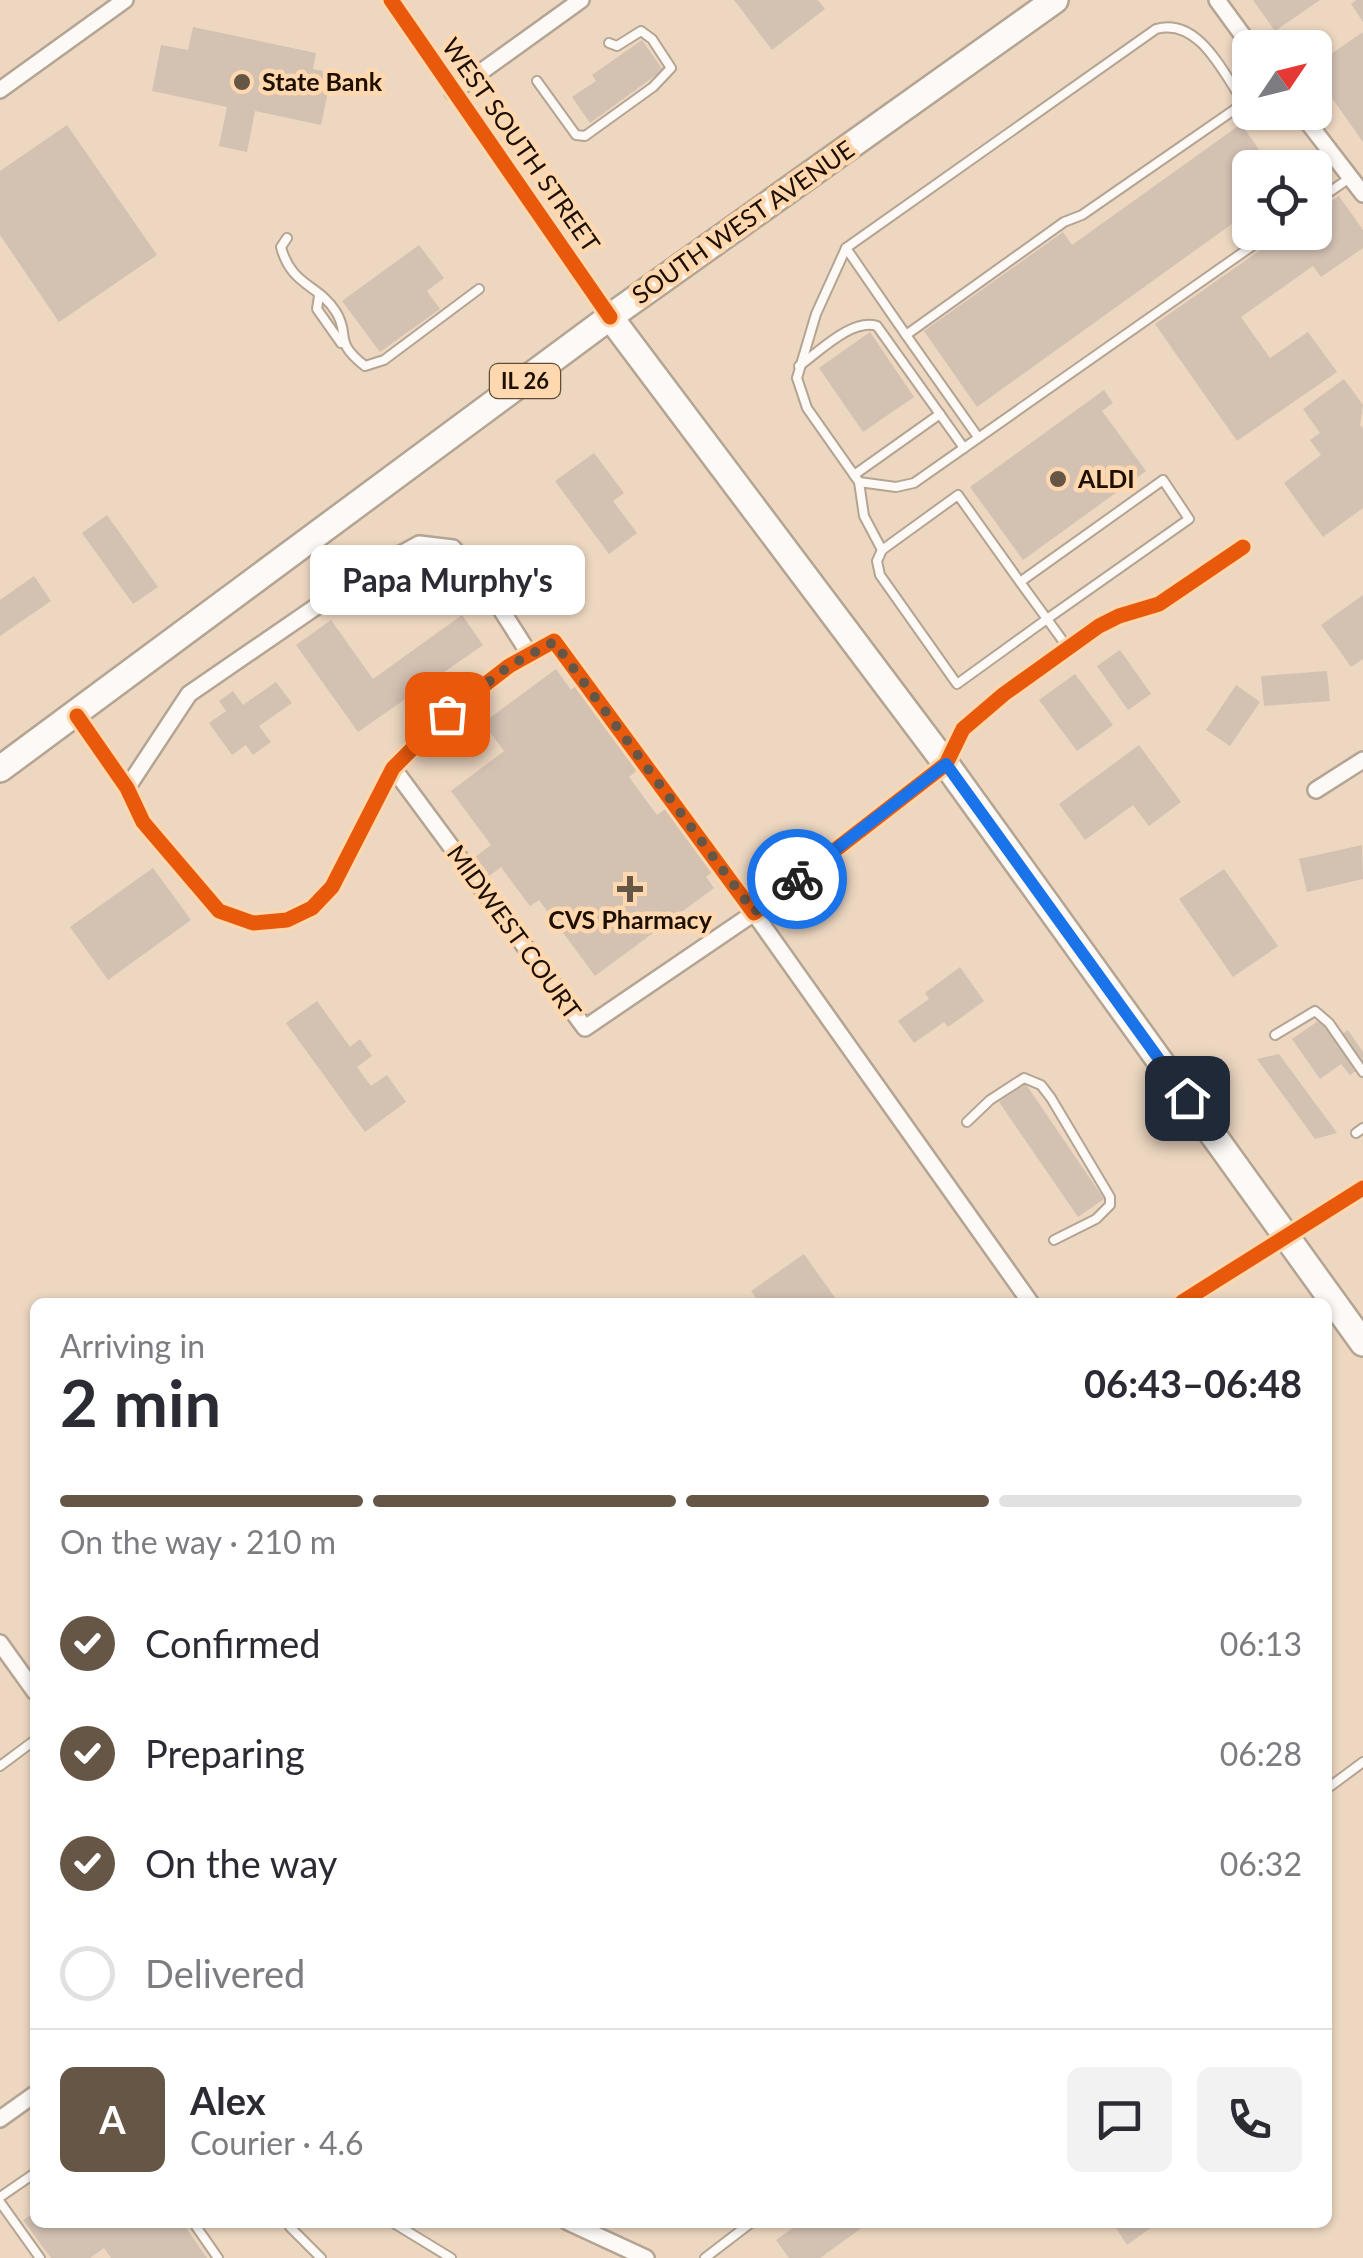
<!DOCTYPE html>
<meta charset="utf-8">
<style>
:root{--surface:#fff;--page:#f2f2f3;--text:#2b2b33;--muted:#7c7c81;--line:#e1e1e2;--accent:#665646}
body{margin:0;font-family:Lato,sans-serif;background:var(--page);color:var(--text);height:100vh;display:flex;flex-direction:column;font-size:38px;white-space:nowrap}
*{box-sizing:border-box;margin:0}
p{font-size:32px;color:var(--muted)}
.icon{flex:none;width:55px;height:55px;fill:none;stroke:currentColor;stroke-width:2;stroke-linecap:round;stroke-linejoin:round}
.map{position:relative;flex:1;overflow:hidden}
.details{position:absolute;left:30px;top:1298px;width:1302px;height:930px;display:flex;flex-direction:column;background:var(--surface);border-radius:15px;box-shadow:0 2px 8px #0004}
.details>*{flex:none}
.needle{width:65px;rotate:55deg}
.fabs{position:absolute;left:1232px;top:30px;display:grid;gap:20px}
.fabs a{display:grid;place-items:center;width:100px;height:100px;border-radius:15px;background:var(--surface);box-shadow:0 2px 8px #0004;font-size:50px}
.pin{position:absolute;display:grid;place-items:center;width:85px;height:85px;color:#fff;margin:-42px;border-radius:20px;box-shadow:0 5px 15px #0006}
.courier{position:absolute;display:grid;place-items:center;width:100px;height:100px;margin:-50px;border:8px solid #1a73e8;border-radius:50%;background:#fff;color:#222;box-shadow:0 2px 12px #0007}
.bubble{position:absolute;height:70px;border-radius:15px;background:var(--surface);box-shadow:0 2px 8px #0004;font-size:32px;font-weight:700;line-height:70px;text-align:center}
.overview em{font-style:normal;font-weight:700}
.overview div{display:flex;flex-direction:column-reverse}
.overview{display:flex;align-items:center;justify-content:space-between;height:170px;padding:0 30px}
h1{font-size:65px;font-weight:700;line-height:75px}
.bar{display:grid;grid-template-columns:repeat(4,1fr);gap:15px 10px;align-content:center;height:120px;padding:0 30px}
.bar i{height:12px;border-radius:8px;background:var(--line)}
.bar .active{background:var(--accent)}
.bar p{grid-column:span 4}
.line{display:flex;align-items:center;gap:25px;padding:0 30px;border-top:2px solid var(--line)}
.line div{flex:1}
.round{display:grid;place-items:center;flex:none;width:105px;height:105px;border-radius:15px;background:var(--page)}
ol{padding:0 30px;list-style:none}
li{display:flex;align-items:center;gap:30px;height:110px}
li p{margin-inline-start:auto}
li .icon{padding:10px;border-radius:50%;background:var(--accent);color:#fff;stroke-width:4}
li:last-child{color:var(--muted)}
li i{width:55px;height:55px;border:5px solid var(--line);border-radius:50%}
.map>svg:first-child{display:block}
.building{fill:#d3c1b2}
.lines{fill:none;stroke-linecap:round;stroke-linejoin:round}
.service-casing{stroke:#b4a492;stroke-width:12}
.minor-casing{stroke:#b4a492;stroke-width:20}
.primary-casing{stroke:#b4a492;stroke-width:30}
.service{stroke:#fcf9f6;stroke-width:8}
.minor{stroke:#fcf9f6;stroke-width:15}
.primary{stroke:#fcf9f6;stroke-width:25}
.cycleway-casing{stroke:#ffd8af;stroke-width:21}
.cycleway{stroke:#e8590c;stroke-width:15}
.done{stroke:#665646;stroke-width:10;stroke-dasharray:0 18}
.route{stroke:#1a73e8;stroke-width:12}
.poi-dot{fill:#665646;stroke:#ffd8af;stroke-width:4}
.labels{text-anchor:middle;stroke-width:9;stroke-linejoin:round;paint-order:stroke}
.shield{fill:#ffd8af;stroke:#614c37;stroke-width:2.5}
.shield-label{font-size:22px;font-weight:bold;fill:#1d1003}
.poi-label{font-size:25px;font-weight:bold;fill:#1d1003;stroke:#ffd8af;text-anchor:start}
.street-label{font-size:25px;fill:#1d1003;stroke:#ffd8af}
</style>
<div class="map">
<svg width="1363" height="2258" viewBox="0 0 1363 2258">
<rect width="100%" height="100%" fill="#edd7c1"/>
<g class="building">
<path d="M734,0H818L825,9L772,50Z"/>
<path d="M1253,0H1320L1275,31Z"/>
<path d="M1356,0H1363V22L1351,4Z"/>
<path d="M193,27L316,53L313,69L332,73L321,125L255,111L247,152L219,146L227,107L152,91L161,45L188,50Z"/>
<path d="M1363,32V142L1315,74V65Z"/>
<path d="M642,40L663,70L590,123L572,97L596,81L592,75Z"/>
<path d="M1241,124L1272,168H1250V211L977,407L924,331L1063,232L1072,245Z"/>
<path d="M67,125L157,255L59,322L0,235V171Z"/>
<path d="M1339,196L1363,230V248L1321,277L1313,266L1241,317L1270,358L1308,332L1337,372L1237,441L1155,324L1286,232H1315V213Z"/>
<path d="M419,245L444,278L427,291L440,309L380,352L342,301Z"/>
<path d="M870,332L914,397L863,432L819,368Z"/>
<path d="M1344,379L1363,405L1360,425L1363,429V508L1323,537L1284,483L1321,455L1310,440L1320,433L1303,409Z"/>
<path d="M1104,390L1113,403L1102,411L1146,471L1023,560L970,487Z"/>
<path d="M594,453L624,493L613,501L637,533L609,554L555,481Z"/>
<path d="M107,515L158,587L133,604L82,533Z"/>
<path d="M34,576L51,601L0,636V600Z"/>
<path d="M1363,595V659L1351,667L1321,625Z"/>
<path d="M462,615L483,645L358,732L296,645L331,620L373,679Z"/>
<path d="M1120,650L1151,694L1128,710L1097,666Z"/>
<path d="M556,669L571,690L576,686L638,770L629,777L657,815L668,807L714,870L706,877L714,888L595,976L539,900L530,906L501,867L480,883L466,864L491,845L451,791L504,751L483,723Z"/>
<path d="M1327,671L1330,701L1264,706L1261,676Z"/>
<path d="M1075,674L1113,725L1077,751L1039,700Z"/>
<path d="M276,682L292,703L259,726L271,742L253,755L246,745L232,755L209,723L226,711L219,701L233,691L243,705Z"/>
<path d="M1236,685L1260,702L1230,746L1206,730Z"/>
<path d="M1139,745L1181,802L1149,826L1133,805L1085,840L1059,804Z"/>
<path d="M1362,845L1363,879L1307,892L1299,859Z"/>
<path d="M153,868L191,920L108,980L70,927Z"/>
<path d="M1224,869L1278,946L1233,977L1179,899Z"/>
<path d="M960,967L984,1001L948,1027L944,1022L914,1043L898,1021L929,999L925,993Z"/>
<path d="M317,1001L350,1047L360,1039L372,1056L357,1067L371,1086L387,1075L406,1102L365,1132L286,1023Z"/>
<path d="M1321,1019L1335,1039L1348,1030L1363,1052V1066L1350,1075L1341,1064L1320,1079L1292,1039Z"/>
<path d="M1279,1054L1337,1133L1315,1139L1257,1059Z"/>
<path d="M1025,1083L1104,1199L1078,1217L999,1102Z"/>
<path d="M804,1254L838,1302H759L751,1291Z"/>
<path d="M35,2212V2222H182L207,2258H111L104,2248L90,2258H51L23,2220Z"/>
<path d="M801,2222H870L820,2258H789L776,2240Z"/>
<path d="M1112,2222H1159L1127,2245Z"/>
</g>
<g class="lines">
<defs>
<g id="service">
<path d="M537,81L576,135L585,136L653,87L671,68L652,39L641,31L617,46L609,43"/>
<path d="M1244,103C1223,73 1199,17 1156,29L846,248L906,335L1064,222L1082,215L1244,103L1250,99"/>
<path d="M1315,202L1351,177"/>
<path d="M287,238L281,247C291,286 320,285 336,312C351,336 332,340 365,366L384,360L479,289"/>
<path d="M846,248L816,314L797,378L807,408L859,482L864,516L882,550"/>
<path d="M319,296L317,309L341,343"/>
<path d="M906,335L978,437"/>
<path d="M799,366C819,352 852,318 877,326L964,448"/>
<path d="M854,475L940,414"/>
<path d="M859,482L896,487L914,483L1272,232"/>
<path d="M1020,582L1047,619L957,684L880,575L877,561L882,550L958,495L1020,582L1163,480L1189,519L1047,619L1068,648"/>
<path d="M1275,1035L1315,1011L1329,1023L1363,1072"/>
<path d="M967,1122L990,1100L1024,1078L1041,1085L1051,1098L1110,1197V1205L1096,1219L1054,1240"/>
<path d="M1356,1133L1363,1128"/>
<path d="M0,1766L35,1740"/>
<path d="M1328,1788L1363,1762"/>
<path d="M0,2197L35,2173"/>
<path d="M0,2202L40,2258"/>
<path d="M193,2222L218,2258"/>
<path d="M289,2222L290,2227L321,2258"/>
<path d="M392,2222L451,2258"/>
<path d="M705,2258L752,2222"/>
</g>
<g id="minor">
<path d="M391,0L610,317"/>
<path d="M1217,0L1252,48"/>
<path d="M0,90L125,0"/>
<path d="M453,92L581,0"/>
<path d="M1300,112L1363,194"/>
<path d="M77,716L127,788L143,822L219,911L253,923L287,920L312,908L332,887L393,768L447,714L509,666L554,641L754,913L946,764L963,729L1004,694L1099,626L1119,616L1159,604L1243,547"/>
<path d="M393,768L585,1028L754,913L1030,1302"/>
<path d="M127,788L189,694L362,575L419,544L453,548L488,589L530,655"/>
<path d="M1316,790L1363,760"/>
<path d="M1182,1302L1363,1188"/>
<path d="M0,1643L35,1692"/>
<path d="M0,2119L35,2094"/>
<path d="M568,2222L646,2258"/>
</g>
<g id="primary">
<path d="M610,317L946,764L1363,1343"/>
<path d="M0,769L610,317L1055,0"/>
</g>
</defs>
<use href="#service" class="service-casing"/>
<use href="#minor" class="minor-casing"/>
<use href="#primary" class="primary-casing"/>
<use href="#service" class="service"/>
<use href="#minor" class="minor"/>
<use href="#primary" class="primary"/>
<defs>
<g id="cycleway">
<path d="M391,0L610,317"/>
<path d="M77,716L127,788L143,822L219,911L253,923L287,920L312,908L332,887L393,768L447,714L509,666L554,641L754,913L946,764L963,729L1004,694L1099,626L1119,616L1159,604L1243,547"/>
<path d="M1182,1302L1363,1188"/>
</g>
</defs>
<use href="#cycleway" class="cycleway-casing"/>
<use href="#cycleway" class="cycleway"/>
</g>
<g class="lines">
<path class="done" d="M447,714L509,666L554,642L754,912L797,879"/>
<path class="route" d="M797,879L946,764L1187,1098"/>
</g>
<g class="poi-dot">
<circle cx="242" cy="82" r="10"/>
<circle cx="1058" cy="479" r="10"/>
<path d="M625 874h10v10h10v10h-10v10h-10v-10h-10v-10h10z"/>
</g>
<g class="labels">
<rect class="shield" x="490" y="364" width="70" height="34" rx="8"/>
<g class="shield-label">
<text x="525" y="389">IL 26</text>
</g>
<g class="poi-label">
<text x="262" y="91">State Bank</text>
<text x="1078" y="488">ALDI</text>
<text x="630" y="929" text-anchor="middle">CVS Pharmacy</text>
</g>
<g class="street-label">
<text transform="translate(521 145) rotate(55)" y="9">WEST SOUTH STREET</text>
<text transform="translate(743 222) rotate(-35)" y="9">SOUTH WEST AVENUE</text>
<text transform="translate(514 932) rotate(54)" y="9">MIDWEST COURT</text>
</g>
</g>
</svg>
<div class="fabs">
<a><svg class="needle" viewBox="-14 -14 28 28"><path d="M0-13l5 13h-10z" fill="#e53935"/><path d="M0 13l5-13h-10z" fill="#7c7c81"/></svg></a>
<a><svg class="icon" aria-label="locate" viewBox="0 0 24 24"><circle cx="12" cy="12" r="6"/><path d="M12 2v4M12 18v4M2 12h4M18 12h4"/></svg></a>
</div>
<div class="pin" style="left:447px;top:714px;background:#ea580c"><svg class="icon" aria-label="bag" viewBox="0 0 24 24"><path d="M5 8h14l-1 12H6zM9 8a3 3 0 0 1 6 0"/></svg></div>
<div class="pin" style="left:1187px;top:1098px;background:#1f2937"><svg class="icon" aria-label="home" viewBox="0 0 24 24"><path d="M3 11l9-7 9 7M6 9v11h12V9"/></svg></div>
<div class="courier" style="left:797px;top:879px"><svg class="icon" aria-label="bike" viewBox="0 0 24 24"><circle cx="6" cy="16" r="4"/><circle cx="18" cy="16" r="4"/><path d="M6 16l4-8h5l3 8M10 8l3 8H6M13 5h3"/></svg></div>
<div class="bubble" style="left:310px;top:545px;width:275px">Papa Murphy's</div>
<section class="details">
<div class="overview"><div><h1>2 min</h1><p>Arriving in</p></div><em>06:43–06:48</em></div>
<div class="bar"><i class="active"></i><i class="active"></i><i class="active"></i><i></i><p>On the way · 210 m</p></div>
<ol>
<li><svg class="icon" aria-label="check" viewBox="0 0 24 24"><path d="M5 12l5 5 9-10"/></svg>Confirmed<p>06:13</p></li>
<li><svg class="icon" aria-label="check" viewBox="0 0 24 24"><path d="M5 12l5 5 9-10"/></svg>Preparing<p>06:28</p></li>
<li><svg class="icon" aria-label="check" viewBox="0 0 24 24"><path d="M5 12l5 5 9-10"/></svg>On the way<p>06:32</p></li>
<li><i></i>Delivered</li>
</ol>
<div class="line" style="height:180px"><b class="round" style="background:var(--accent);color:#fff">A</b><div><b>Alex</b><p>Courier · 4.6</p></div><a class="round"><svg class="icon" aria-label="chat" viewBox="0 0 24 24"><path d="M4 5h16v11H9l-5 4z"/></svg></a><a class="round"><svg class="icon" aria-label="phone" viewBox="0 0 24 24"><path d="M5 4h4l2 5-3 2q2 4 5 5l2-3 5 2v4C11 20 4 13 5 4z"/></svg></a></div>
</section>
</div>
